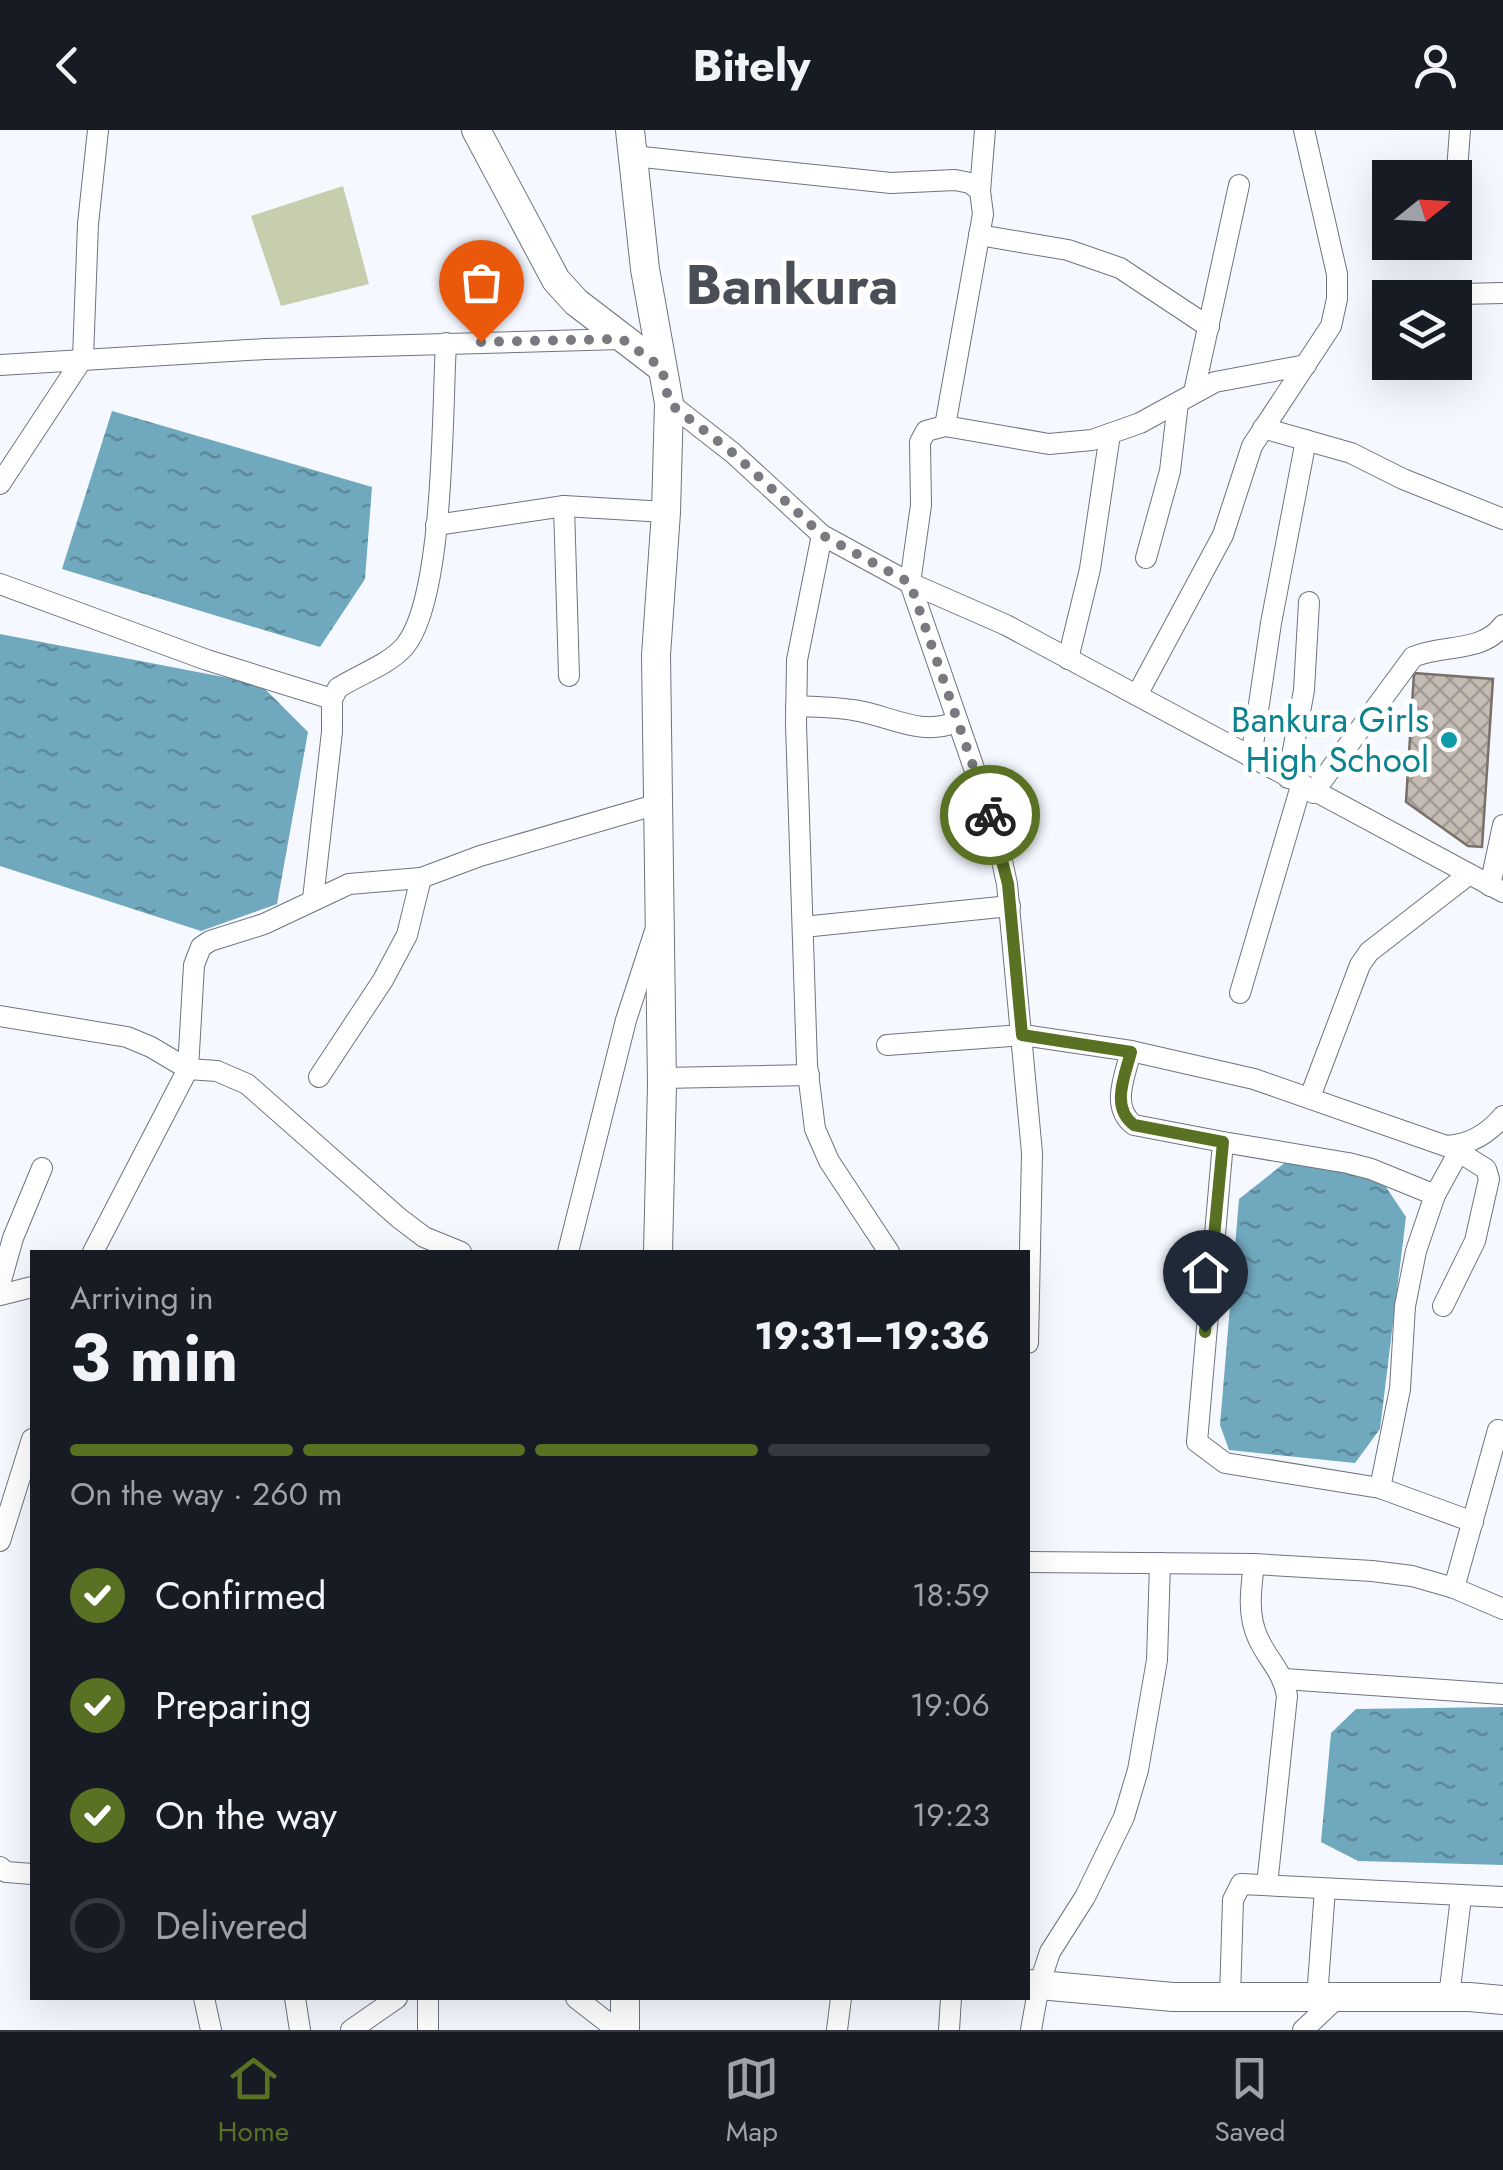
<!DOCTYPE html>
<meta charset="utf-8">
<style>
:root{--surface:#171b24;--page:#20242c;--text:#f1f3f6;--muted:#9ea1a6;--line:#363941;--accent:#587122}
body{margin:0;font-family:Jost,sans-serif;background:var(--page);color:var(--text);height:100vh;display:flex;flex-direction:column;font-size:38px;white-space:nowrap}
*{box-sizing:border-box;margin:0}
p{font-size:32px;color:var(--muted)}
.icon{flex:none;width:55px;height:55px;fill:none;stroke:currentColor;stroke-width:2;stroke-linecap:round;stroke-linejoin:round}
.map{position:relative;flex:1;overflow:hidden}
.side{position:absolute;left:30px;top:1120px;width:1000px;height:750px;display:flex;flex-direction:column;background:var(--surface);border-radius:0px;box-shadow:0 10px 40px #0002}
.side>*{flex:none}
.needle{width:65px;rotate:72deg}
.fabs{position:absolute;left:1372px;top:30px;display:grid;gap:20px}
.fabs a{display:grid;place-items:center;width:100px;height:100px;border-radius:0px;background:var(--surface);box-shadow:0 10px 40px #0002;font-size:50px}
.pin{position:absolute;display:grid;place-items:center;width:85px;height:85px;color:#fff;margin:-102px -42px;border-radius:50% 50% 50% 0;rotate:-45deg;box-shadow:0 0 10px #0007}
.pin .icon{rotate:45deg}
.courier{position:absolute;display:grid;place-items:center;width:100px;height:100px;margin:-50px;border:8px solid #587122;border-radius:50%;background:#fff;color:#222;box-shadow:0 2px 12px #0007}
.summary em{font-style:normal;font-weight:700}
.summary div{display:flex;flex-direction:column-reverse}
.summary{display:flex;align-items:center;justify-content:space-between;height:170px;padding:0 40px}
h1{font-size:65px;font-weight:700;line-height:75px}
.bar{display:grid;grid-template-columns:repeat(4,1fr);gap:15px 10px;align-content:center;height:120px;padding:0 40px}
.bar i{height:12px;border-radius:8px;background:var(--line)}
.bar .active{background:var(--accent)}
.bar p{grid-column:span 4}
ol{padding:0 40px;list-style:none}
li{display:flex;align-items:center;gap:30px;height:110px}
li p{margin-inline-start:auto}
li .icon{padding:10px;border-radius:50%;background:var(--accent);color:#fff;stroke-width:4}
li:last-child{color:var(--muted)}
li i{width:55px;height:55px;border:5px solid var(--line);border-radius:50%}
header{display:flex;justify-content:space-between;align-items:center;height:130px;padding:0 40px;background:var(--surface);font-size:45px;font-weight:700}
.menu{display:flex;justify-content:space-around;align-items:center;height:140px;border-top:2px solid var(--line);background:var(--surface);font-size:28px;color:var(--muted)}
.menu a{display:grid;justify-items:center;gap:5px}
.menu .active{color:var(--accent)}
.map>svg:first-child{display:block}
.garden{fill:#c6cead}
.water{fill:url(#water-ripples)}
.building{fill:url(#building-cross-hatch);stroke:#797169;stroke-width:2.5}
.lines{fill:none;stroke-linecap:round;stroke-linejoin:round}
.street-casing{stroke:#6f747d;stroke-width:22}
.secondary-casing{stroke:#6f747d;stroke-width:30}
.street{stroke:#fff;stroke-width:20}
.secondary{stroke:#fff;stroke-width:28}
.done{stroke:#787a80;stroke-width:10;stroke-dasharray:0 18}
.route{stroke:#587122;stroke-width:12}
.culture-dot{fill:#0f9aa8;stroke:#fff;stroke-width:4}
.labels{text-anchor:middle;stroke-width:10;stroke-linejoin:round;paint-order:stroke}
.culture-label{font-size:35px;fill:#0d838f;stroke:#fff;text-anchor:end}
.town-label{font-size:55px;font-weight:bold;fill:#4a4f57;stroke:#fff}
</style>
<header><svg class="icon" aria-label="back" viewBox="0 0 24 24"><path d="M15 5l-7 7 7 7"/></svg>Bitely<svg class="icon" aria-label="person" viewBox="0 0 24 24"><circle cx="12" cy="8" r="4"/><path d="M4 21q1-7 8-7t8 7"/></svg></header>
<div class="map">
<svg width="1503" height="1900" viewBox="0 0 1503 1900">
<defs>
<pattern id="water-ripples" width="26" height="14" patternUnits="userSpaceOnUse" patternTransform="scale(2.5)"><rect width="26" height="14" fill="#70a8bd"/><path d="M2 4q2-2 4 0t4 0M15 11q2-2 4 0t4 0" fill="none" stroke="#5d8a9b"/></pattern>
<pattern id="building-cross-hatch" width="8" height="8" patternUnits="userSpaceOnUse" patternTransform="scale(2.5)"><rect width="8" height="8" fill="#c4bbb3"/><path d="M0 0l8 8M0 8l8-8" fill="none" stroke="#a09993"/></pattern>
</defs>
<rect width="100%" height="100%" fill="#f5f9ff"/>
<path class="garden" d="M343,56L369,154L281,176L251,86Z"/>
<g class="water">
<path d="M112,281L372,357L365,449L320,517L62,439Z"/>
<path d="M0,504L260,554L308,602L277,774L201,801L0,736Z"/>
<path d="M1287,1031L1382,1051L1406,1087L1380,1299L1355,1333L1229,1320L1220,1295L1239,1069Z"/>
<path d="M1503,1577V1735L1358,1731L1321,1712L1331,1603L1356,1579Z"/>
</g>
<path class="building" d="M1414,543L1493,549L1482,717L1468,716L1406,672Z"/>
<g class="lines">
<defs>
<g id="street">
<path d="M633,26L891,53L955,50L970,53L980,61L983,84L945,296"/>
<path d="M1457,41L1460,0"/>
<path d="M980,61L985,0"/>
<path d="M979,105L1068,120L1120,138L1209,197"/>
<path d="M1460,164L1503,163"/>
<path d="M0,235L265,219L622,209"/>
<path d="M1194,262L1239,55"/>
<path d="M669,273L733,323L822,405L910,453L1006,495L1503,762"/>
<path d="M1263,298L1351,323L1403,349L1503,389"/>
<path d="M0,354L83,228L88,94L98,0"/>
<path d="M564,376L569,546"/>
<path d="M436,395L564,376L666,382"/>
<path d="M822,405L797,530L796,594L807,935L815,999L829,1031L889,1122"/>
<path d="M1146,428L1170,341L1178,273"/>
<path d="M0,454L207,530L332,569"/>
<path d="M1068,529L1090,439L1110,304"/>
<path d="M1137,565L1223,405L1252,316L1331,196L1337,169V144L1304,0"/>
<path d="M796,576C815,577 835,577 853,580C889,585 920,607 956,592"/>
<path d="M1251,628L1271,493L1306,310"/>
<path d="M1288,648L1304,560L1309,472"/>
<path d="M1313,663L1413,527C1442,514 1483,523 1503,495"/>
<path d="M1490,756L1503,695"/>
<path d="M313,769L332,602V569L338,558C358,545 388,535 404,517C445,470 442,279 446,213"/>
<path d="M803,797L1010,776"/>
<path d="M1240,863L1301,656"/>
<path d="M0,886L127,907L151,917L188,939L217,941L247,954L399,1088L424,1107L461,1122"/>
<path d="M887,915L1023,905L1131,921L1254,949L1446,1016C1469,1015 1488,1004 1503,986"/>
<path d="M1131,921C1125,946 1110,977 1134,995L1223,1012L1197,1312L1225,1333L1380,1358L1473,1392"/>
<path d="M319,947L383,850L407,805L421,748"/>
<path d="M662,948L809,945"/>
<path d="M1310,967L1360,835L1369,822L1468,745"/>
<path d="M1223,1012L1348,1033L1371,1039L1435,1065"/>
<path d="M93,1122L188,939L194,835L201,817L210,811L264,794L349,754L421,748L480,726L658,674"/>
<path d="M568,1122L626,890L655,801"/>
<path d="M0,1154L13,1108L42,1038"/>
<path d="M0,1165L32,1157"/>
<path d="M1443,1176L1475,1111L1489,1049L1486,1039L1459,1022"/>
<path d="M1028,1213L1032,1023L1007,754L995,699L910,453L921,375L920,312L926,301L945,296L1049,314L1092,310L1140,293L1215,252L1306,235"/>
<path d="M1380,1358L1400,1259L1405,1176L1416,1121L1435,1065L1462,1016"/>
<path d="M0,1411L32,1309"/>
<path d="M1028,1432L1254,1434L1372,1441L1412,1446L1454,1458L1503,1479"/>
<path d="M1254,1434C1251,1458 1247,1485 1258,1508C1267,1529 1283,1541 1287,1566L1267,1755"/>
<path d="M1454,1458L1498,1300"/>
<path d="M1284,1549L1503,1564"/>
<path d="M0,1737L6,1742L32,1744"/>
<path d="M1230,1867L1233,1770L1241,1754L1503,1767"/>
<path d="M1449,1867L1461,1767"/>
<path d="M204,1868L211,1900"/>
<path d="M295,1868L300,1900"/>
<path d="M428,1868V1900"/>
<path d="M576,1868L617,1900"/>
<path d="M1317,1868L1325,1759"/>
<path d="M351,1900L397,1868"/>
<path d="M837,1900L841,1868"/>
<path d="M949,1900L951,1868"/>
<path d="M1031,1900L1039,1855L1050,1822L1085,1767L1124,1687L1138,1640L1157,1530L1160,1433"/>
<path d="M1303,1900L1337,1868"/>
</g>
<g id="secondary">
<path d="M476,0L556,150L576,172L662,238"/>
<path d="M630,0L645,139L669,273L666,382L656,525L662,955L658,1122"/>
<path d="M1028,1854L1173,1867H1469L1503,1870"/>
<path d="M625,1900V1868"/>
</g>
</defs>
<use href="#street" class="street-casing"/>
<use href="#secondary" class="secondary-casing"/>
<use href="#street" class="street"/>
<use href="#secondary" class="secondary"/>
</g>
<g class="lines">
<path class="done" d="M481,212L622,209L662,238L669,273L733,323L822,405L910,453L990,685"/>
<path class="route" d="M990,685L1008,754L1022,905L1131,922C1125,946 1110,977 1134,995L1223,1012L1205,1202"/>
</g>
<circle class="culture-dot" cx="1449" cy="610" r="10"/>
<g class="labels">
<g class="culture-label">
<text x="1429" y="602">Bankura Girls<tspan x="1429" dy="40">High School</tspan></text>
</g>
<g class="town-label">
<text x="792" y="174">Bankura</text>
</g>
</g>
</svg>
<div class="fabs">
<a><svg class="needle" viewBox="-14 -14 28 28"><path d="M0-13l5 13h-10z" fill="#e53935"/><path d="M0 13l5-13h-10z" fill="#9ea1a6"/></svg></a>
<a><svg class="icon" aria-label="layers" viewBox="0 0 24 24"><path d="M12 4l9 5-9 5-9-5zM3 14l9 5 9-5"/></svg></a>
</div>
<div class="pin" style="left:481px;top:212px;background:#ea580c"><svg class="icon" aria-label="bag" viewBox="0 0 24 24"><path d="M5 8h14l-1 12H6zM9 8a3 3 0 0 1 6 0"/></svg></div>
<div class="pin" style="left:1205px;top:1202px;background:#1f2937"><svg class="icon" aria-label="home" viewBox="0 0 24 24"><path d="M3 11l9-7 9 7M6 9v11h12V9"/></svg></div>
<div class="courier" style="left:990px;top:685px"><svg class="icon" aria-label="bike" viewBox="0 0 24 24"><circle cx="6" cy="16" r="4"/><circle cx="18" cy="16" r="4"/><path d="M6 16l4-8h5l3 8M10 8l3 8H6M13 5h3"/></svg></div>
<section class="side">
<div class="summary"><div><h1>3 min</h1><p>Arriving in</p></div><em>19:31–19:36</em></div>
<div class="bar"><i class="active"></i><i class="active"></i><i class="active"></i><i></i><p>On the way · 260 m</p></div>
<ol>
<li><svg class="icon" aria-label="check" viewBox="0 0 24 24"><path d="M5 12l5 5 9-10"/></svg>Confirmed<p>18:59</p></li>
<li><svg class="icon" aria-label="check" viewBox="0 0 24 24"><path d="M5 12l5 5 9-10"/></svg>Preparing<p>19:06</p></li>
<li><svg class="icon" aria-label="check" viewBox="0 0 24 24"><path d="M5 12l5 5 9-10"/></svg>On the way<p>19:23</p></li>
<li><i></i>Delivered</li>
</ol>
</section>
</div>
<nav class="menu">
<a class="active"><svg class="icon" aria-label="home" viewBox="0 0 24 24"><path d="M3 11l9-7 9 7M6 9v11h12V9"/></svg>Home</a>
<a><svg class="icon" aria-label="map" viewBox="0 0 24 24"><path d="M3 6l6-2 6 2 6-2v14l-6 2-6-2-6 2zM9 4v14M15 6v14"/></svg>Map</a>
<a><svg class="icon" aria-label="saved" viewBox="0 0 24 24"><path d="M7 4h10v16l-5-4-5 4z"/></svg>Saved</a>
</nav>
